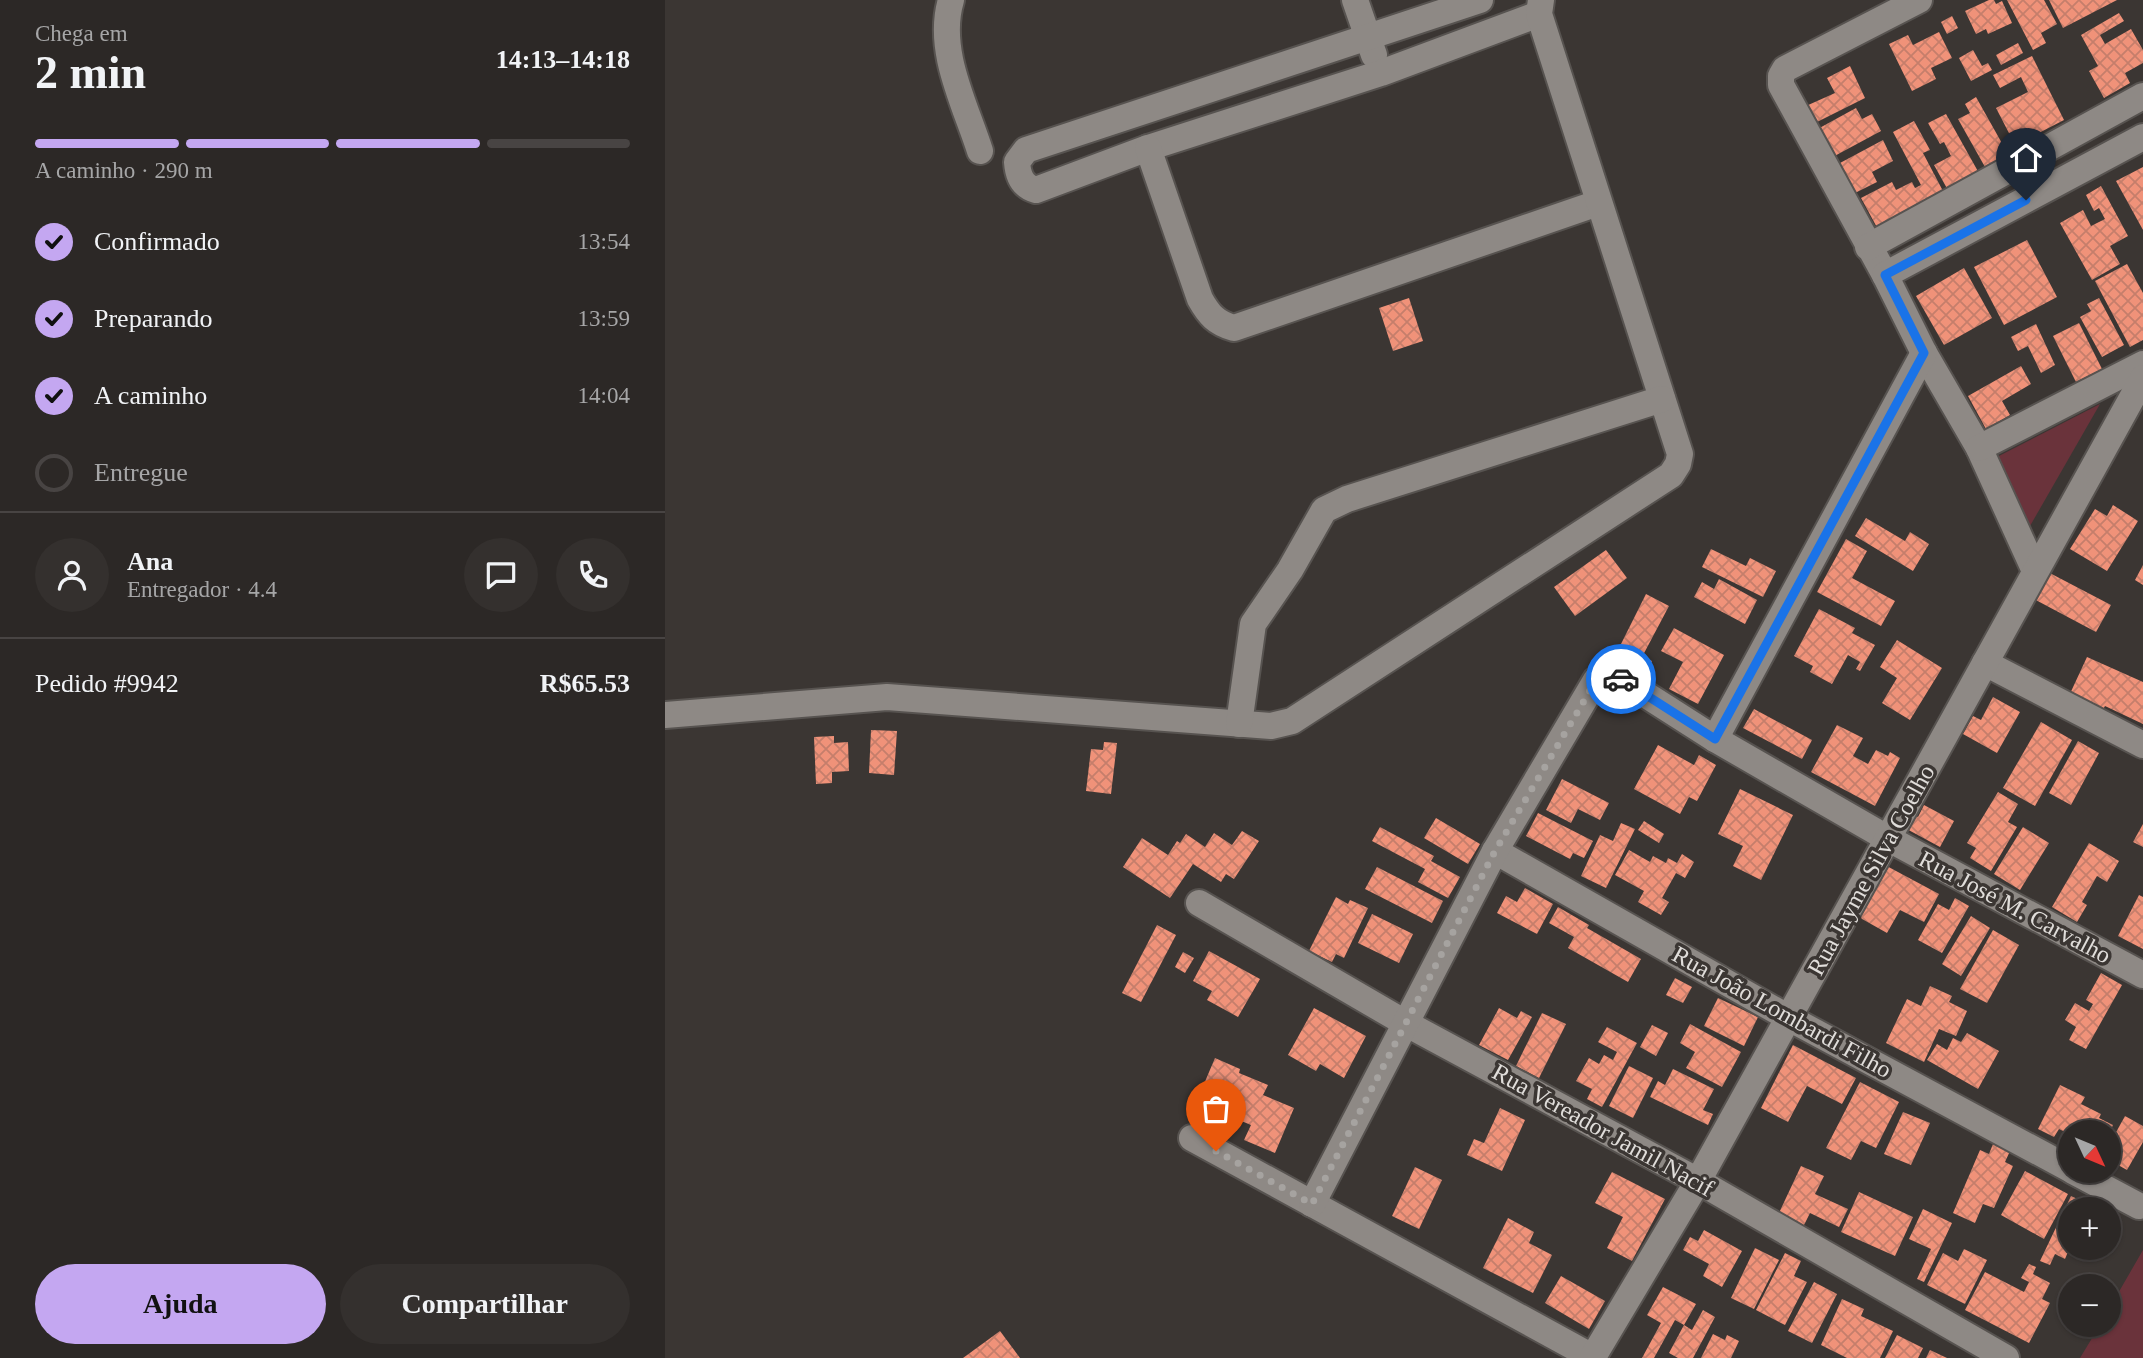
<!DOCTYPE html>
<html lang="pt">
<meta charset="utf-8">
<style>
:root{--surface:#2c2826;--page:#34302e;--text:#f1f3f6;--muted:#a6a6a7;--line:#484443;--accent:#c4a7f1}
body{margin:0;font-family:Georgia,serif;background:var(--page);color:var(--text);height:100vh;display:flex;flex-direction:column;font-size:26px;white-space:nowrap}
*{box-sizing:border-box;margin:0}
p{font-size:23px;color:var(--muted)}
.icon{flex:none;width:38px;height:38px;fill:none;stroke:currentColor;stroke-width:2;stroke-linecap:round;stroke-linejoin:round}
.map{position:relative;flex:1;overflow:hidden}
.drawer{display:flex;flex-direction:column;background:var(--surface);width:665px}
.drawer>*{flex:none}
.needle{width:46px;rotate:134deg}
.fabs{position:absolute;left:1393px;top:1120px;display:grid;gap:14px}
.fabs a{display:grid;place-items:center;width:63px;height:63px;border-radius:50%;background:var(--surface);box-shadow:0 2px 5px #0004,0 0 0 2px var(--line);font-size:35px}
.pin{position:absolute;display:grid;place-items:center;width:60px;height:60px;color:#fff;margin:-72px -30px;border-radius:50% 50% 50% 0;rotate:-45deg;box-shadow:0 0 7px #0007}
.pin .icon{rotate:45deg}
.courier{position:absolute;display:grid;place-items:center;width:70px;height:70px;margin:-35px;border:5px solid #1a73e8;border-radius:50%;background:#fff;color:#222;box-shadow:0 2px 9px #0007}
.summary em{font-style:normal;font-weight:700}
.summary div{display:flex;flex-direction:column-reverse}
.summary{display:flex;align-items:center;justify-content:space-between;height:119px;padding:0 35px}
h1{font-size:46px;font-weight:700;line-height:52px}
.bar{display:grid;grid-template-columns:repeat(4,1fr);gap:10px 7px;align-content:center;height:84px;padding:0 35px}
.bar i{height:9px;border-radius:5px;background:var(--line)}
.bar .active{background:var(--accent)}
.bar p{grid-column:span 4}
.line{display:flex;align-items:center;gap:18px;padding:0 35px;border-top:2px solid var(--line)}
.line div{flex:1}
.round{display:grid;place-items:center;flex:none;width:74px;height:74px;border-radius:37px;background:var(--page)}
ol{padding:0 35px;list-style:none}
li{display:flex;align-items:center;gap:21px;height:77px}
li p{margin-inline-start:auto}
li .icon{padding:7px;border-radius:50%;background:var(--accent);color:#111;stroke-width:4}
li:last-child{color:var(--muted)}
li i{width:38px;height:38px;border:4px solid var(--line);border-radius:50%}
.primary-button{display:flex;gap:14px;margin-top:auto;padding:14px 35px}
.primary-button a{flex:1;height:80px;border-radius:42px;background:var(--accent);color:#111;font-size:28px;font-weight:700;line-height:80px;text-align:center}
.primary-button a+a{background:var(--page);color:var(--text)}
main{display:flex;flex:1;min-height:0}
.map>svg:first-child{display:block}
.grass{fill:#6a333b}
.building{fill:url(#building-cross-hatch)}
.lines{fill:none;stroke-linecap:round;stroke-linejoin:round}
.minor-casing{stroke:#575350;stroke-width:30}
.minor{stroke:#8e8985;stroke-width:26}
.done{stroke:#a6a3a0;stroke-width:7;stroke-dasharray:0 12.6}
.route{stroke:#1a73e8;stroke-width:9}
.labels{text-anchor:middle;stroke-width:7;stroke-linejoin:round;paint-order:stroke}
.street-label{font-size:24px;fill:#e0ddda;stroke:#3b3633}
</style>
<main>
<section class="drawer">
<div class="summary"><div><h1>2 min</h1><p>Chega em</p></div><em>14:13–14:18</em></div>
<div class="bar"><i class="active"></i><i class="active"></i><i class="active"></i><i></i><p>A caminho · 290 m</p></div>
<ol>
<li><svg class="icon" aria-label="check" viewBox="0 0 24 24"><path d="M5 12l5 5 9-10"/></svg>Confirmado<p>13:54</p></li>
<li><svg class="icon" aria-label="check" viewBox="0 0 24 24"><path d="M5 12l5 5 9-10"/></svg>Preparando<p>13:59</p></li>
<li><svg class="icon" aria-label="check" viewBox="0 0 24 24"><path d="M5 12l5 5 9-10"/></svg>A caminho<p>14:04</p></li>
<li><i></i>Entregue</li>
</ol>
<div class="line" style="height:126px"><a class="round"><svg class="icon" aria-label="person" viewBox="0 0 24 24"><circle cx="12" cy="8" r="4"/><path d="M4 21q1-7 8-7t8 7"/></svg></a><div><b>Ana</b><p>Entregador · 4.4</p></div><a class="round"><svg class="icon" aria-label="chat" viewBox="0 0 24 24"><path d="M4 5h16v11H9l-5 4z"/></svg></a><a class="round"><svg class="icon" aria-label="phone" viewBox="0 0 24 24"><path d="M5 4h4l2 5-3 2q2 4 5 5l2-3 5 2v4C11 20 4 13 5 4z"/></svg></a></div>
<div class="line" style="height:91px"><div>Pedido #9942</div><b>R$65.53</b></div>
<div class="primary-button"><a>Ajuda</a><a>Compartilhar</a></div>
</section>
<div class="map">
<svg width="1478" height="1358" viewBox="0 0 1478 1358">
<defs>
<pattern id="building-cross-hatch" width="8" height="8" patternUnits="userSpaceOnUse" patternTransform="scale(1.75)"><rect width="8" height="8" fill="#f09279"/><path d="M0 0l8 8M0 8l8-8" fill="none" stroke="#c57e6b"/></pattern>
</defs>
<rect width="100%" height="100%" fill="#3b3633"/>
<g class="grass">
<path d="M1435,404L1365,526L1332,457Z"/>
<path d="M1478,1250V1358H1415L1435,1325H1444V1309Z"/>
</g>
<g class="building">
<path d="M1324,0H1329L1331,4L1337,1L1347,23L1323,34L1321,29L1311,34L1300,11Z"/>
<path d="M1342,0H1379L1392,24L1376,33L1381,43L1368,50Z"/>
<path d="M1384,0H1452L1398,28Z"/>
<path d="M1454,13L1459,21L1435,35L1440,44L1466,29L1478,50V63L1460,73L1465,83L1439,98L1424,71L1433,66L1416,35Z"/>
<path d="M1287,16L1293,28L1282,34L1276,22Z"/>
<path d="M1274,32L1287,58L1266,68L1271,79L1247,91L1224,44L1243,35L1248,45Z"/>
<path d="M1353,43L1358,53L1336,65L1331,55Z"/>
<path d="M1308,50L1317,66L1323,63L1327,70L1306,81L1294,58Z"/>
<path d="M1367,56L1399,120L1368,136L1364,128L1346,137L1331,108L1363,92L1356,77L1335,88L1328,75Z"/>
<path d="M1185,66L1200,98L1150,123L1141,106L1170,93L1162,78Z"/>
<path d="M1311,97L1343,154L1320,167L1293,119L1305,113L1300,104Z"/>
<path d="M1191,108L1197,119L1207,114L1216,131L1164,159L1149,131Z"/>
<path d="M1281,114L1315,175L1284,192L1269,165L1286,156L1279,142L1275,144L1263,123Z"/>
<path d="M1249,121L1265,150L1258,153L1279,193L1215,233L1196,198L1227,182L1231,190L1247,182L1250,188L1256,185L1228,132Z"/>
<path d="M1218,140L1228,161L1207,172L1212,182L1190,193L1175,163Z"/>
<path d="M1478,167V230L1451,181Z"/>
<path d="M1436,186L1463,236L1445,246L1455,264L1427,280L1395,223L1418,210L1426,226L1440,219L1434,208L1429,211L1421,195Z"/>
<path d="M1362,240L1392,297L1339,325L1309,267Z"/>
<path d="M1462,264L1478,293V340L1465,347L1430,281Z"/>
<path d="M1299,268L1327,318L1279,345L1251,296Z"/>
<path d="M744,298L758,341L728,351L714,308Z"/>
<path d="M1434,298L1459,345L1437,357L1415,317L1426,311L1422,304Z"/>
<path d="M1414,323L1437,369L1411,382L1388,336Z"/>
<path d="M1371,324L1390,365L1376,373L1363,346L1353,351L1346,337Z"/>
<path d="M1356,366L1366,384L1337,401L1345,415L1321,429L1303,396Z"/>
<path d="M1448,505L1473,521L1442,571L1405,549L1430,509L1442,516Z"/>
<path d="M1201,518L1240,541L1245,532L1264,544L1248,571L1190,536Z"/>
<path d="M1181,539L1202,551L1187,578L1230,601L1216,626L1152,592Z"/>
<path d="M1046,549L1081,566L1085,558L1111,571L1098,597L1037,567Z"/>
<path d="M941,550L962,578L910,616L889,587Z"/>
<path d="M1478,565V585L1470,580Z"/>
<path d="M1379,570L1446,605L1431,632L1365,597Z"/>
<path d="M1054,579L1092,600L1080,624L1029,597L1037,582L1049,589Z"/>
<path d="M981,594L1004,606L977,657L987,661L979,676L948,660Z"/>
<path d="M1154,609L1190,628L1187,633L1210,645L1195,671L1191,669L1195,662L1183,655L1167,684L1145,672L1148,666L1129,656Z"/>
<path d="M1009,628L1059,655L1033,704L1004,689L1018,662L996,651Z"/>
<path d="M1232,640L1277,668L1245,720L1217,703L1232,678L1215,667Z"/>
<path d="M1422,657L1478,682V724L1440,706L1436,713L1403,698Z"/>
<path d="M1328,697L1355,712L1332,753L1298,734L1308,716L1316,720Z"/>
<path d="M1089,709L1147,740L1137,759L1078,728Z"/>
<path d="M1376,722L1407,740L1370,806L1338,788Z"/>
<path d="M1172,725L1198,738L1188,756L1203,764L1211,750L1223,756L1225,752L1235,758L1210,806L1146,772Z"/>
<path d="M206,730L232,731L229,775L204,773Z"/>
<path d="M169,736V743L183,742L184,771L167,772V783L151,784L149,737Z"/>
<path d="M1413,741L1434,753L1406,805L1384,793Z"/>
<path d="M439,742L452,743L446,794L421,791L426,749L438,750Z"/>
<path d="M993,745L1029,765L1034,755L1051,765L1032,801L1024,797L1015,814L969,789Z"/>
<path d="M897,779L944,803L935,820L913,809L906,823L881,810Z"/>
<path d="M1075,789L1128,815L1096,880L1068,866L1078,846L1053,834Z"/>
<path d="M1333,792L1353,804L1343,822L1352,827L1326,871L1305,858L1311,848L1302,843Z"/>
<path d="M1259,805L1289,821L1275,847L1238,827L1245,813L1253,817Z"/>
<path d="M873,813L928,841L919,858L908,853L905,859L861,836Z"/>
<path d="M771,818L815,844L803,864L759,838Z"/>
<path d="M979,821L999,834L994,843L973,830Z"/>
<path d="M956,823L970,829L941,888L916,876L935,835L948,841Z"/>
<path d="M1478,824V847L1468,842Z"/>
<path d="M715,827L769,856L766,861L795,877L783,898L753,882L760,869L707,841Z"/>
<path d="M1358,827L1384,843L1355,890L1329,874Z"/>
<path d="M577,831L594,841L569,879L561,874L556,882L528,864L505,898L458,867L477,838L503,855L512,841L515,843L521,834L540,847L549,833L567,845Z"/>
<path d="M1424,843L1454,861L1442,882L1432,876L1417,902L1422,905L1412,922L1387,907Z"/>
<path d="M964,850L985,862L988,856L1001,863L1003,858L1012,863L1017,854L1029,862L1020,878L1011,873L997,898L1004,902L996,915L973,902L979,891L950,875Z"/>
<path d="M1218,864L1274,894L1259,922L1235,910L1222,933L1190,915Z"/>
<path d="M712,867L778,901L767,923L700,889Z"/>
<path d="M860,888L888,904L872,934L832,913L841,896L852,902Z"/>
<path d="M1474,895L1478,897V949L1453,936Z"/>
<path d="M671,897L683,904L685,900L703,908L679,958L671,954L667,962L644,951Z"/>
<path d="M1290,898L1304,906L1277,953L1253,940L1273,904L1284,910Z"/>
<path d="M893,907L924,925L922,928L976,959L963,982L903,948L909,937L884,923Z"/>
<path d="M707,914L748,934L734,963L693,943Z"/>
<path d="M1306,916L1325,928L1296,976L1277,964Z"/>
<path d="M492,925L511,935L476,1002L457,993Z"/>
<path d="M1328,930L1354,945L1322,1003L1295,989Z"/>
<path d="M544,951L595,979L573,1017L542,1000L547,991L528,981Z"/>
<path d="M518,952L529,958L520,973L510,967Z"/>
<path d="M1436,973L1457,985L1421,1049L1404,1040L1411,1027L1400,1020L1410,1003L1424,1011L1428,1004L1421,1000Z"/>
<path d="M1010,978L1027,987L1018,1003L1001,995Z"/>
<path d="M1265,986L1287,996L1284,1002L1302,1011L1291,1036L1274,1029L1259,1062L1221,1043L1242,999L1256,1006Z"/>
<path d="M1053,998L1093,1017L1079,1046L1039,1026Z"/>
<path d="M649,1008L701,1036L679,1078L655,1064L651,1071L623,1055Z"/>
<path d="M834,1008L852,1018L856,1011L867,1017L843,1060L814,1045Z"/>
<path d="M877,1013L901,1024L874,1078L851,1066Z"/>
<path d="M1025,1024L1076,1052L1057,1087L1021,1068L1030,1052L1015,1043Z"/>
<path d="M987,1025L1003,1033L991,1056L975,1047Z"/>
<path d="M942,1027L972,1043L937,1107L922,1099L927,1089L911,1081L924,1058L934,1064L939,1055L948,1060L952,1052L933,1042Z"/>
<path d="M1302,1033L1334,1051L1313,1089L1262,1060L1272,1044L1282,1050L1288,1038L1296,1042Z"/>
<path d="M1128,1045L1191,1078L1177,1104L1142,1086L1123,1122L1096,1108Z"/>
<path d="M550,1058L575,1069L574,1073L603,1085L598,1095L629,1108L610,1153L579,1140L586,1125L557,1113L559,1109L533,1098Z"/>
<path d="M964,1066L988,1078L968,1118L944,1106Z"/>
<path d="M1008,1069L1049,1089L1038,1110L1048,1114L1043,1125L985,1097L993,1081L1000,1085Z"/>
<path d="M1195,1082L1234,1102L1211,1148L1196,1141L1186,1160L1161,1148Z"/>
<path d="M1395,1085L1420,1097L1416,1104L1436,1114L1434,1118L1448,1125L1445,1132H1405V1144L1398,1141L1402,1133L1394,1129L1389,1137L1373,1129Z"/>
<path d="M835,1108L860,1120L837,1171L802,1155L809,1139L819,1143Z"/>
<path d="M1238,1112L1265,1123L1246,1165L1219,1154Z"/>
<path d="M1460,1116L1478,1126V1142L1462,1170L1444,1160V1145Z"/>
<path d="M1328,1144L1345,1151L1340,1162L1348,1166L1329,1208L1318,1204L1310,1223L1288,1213L1315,1150L1324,1154Z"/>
<path d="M1136,1166L1159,1176L1150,1194L1183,1209L1174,1227L1145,1213L1138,1227L1113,1215Z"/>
<path d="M750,1167L777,1180L754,1229L727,1216Z"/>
<path d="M1360,1171L1403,1194L1379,1239L1336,1215Z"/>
<path d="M947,1172L1000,1199L967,1261L942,1248L958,1217L930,1203Z"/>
<path d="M1194,1192L1248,1217L1230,1256L1176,1232Z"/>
<path d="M1406,1196L1425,1205L1423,1209H1405V1247L1400,1259L1390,1254L1385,1265L1375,1261Z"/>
<path d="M1258,1209L1287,1223L1259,1282L1252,1279L1266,1249L1244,1239Z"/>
<path d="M843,1218L869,1232L864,1243L887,1255L868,1293L818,1268Z"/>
<path d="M1039,1230L1077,1251L1057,1287L1038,1276L1044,1264L1018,1250L1025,1237L1033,1241Z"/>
<path d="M1090,1248L1114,1260L1089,1309L1066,1298Z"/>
<path d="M1299,1249L1322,1260L1300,1304L1262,1285L1278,1253L1293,1261Z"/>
<path d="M1120,1253L1136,1261L1129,1276L1142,1282L1120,1325L1091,1310Z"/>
<path d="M1364,1264L1371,1267L1368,1274L1385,1283L1377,1299L1385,1303L1364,1343L1300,1310L1320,1272L1359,1292L1364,1282L1356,1278Z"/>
<path d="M896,1276L940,1301L924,1329L880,1303Z"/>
<path d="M1149,1282L1172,1294L1147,1343L1123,1331Z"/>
<path d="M998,1287L1031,1304L1019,1325L1010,1320L989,1358H977L996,1323L982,1315Z"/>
<path d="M1177,1299L1199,1309L1196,1316L1228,1331L1215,1358H1182L1156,1345Z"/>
<path d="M1038,1310L1050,1317L1028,1358H1013L1004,1353L1019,1325L1027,1330Z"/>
<path d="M335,1331L355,1358H298Z"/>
<path d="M1048,1334L1060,1340L1062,1335L1074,1341L1066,1358H1036Z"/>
<path d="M1232,1335L1258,1348L1253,1358H1220Z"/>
<path d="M1265,1350L1282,1358H1261Z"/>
</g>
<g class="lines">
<defs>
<g id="minor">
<path d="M286,0C271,50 300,104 315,151"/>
<path d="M690,0L709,55"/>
<path d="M815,0L361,150L352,162C353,176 357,186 371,190L483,148L716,73L874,14"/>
<path d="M1254,0L1120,69L1116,76V85L1220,275L1259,353L1314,448L1370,571"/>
<path d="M483,148L535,299C544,315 551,323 569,328L933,203"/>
<path d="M1203,247L1478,96"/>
<path d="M1220,275L1478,137"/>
<path d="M1314,448L1478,364"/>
<path d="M1320,663L1478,745"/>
<path d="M0,715L222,697L606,726L627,721L1006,475L1013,464L1015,454L874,14L876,0"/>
<path d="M574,724L588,624L625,570L659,510L682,499L997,399"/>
<path d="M1050,739L1259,353"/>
<path d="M830,851L1124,1018L1405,1169"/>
<path d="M534,903L742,1024L1033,1181L1341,1358"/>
<path d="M527,1138L929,1358"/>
<path d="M1408,1171L1474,1206"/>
<path d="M647,1204L830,851L931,680L937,676L953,677L1050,739L1222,838L1478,975"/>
<path d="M928,1357L1033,1181L1478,378"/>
</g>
</defs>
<use href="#minor" class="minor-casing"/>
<use href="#minor" class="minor"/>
</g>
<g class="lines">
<path class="done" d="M551,1151L647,1204L830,851L919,701C929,684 933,668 956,679"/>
<path class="route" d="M956,679L1050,739L1259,353L1220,275L1361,200"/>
</g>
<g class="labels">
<g class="street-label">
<text transform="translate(1206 870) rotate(-61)" y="8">Rua Jayme Silva Coelho</text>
<text transform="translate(1350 907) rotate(28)" y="8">Rua José M. Carvalho</text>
<text transform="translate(1117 1012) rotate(29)" y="8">Rua João Lombardi Filho</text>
<text transform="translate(938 1130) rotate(29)" y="8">Rua Vereador Jamil Nacif</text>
</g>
</g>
</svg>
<div class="fabs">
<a><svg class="needle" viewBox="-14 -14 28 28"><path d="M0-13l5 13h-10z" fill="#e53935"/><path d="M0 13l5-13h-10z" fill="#a6a6a7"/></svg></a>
<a>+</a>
<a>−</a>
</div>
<div class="pin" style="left:551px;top:1151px;background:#ea580c"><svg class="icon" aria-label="bag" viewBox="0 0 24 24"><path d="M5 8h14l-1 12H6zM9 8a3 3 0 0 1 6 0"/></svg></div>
<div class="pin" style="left:1361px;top:200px;background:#1f2937"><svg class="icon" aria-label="home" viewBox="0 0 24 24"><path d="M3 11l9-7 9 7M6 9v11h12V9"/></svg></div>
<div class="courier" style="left:956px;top:679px"><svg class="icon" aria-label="car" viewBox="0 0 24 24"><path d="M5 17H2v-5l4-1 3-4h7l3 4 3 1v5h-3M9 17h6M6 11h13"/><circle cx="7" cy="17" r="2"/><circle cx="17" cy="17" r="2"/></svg></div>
</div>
</main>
